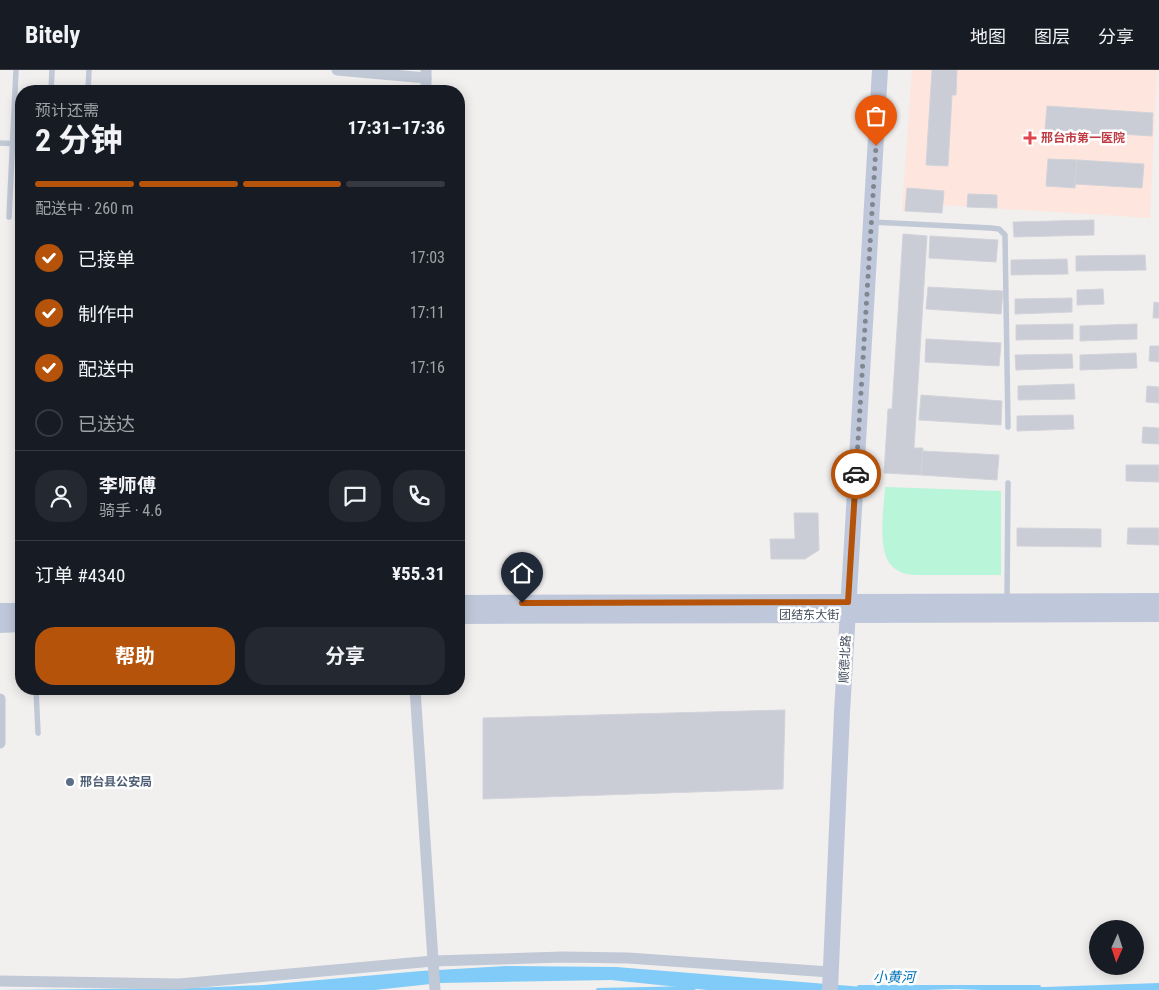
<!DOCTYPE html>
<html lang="zh">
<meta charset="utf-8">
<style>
:root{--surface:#171b24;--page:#242831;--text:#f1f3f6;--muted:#9ea1a6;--line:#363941;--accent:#b45309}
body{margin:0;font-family:"Roboto Condensed","Noto Sans SC",sans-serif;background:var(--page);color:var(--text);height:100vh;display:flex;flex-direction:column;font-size:19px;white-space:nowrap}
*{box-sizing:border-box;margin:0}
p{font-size:16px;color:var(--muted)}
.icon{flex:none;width:28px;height:28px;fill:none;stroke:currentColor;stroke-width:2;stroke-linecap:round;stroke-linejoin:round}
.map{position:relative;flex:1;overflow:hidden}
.drawer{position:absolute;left:15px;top:15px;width:450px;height:610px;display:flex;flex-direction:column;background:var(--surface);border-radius:20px;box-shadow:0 2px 12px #0003}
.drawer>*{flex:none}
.needle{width:32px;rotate:183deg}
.controls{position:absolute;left:1089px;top:850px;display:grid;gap:10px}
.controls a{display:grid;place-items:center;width:55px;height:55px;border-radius:50%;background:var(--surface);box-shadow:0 2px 12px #0003;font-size:25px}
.pin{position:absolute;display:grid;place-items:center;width:42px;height:42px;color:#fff;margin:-51px -21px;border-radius:50% 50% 50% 0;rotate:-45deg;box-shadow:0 0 5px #0007}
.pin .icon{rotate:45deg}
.courier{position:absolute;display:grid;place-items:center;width:50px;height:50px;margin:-25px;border:4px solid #b45309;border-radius:50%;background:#fff;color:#222;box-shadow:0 1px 6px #0007}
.headline em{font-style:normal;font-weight:700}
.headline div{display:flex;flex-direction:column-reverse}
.headline{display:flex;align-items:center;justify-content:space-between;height:85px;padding:0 20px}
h1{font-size:32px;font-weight:700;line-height:38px}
.bar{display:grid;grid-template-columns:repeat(4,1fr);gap:8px 5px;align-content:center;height:60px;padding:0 20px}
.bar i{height:6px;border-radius:4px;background:var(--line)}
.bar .active{background:var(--accent)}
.bar p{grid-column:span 4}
.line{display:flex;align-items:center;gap:12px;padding:0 20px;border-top:1px solid var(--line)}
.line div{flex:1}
.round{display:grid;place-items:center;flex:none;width:52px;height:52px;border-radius:20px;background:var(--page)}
ol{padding:0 20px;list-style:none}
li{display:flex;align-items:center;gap:15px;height:55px}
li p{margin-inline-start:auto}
li .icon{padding:5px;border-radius:50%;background:var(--accent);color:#fff;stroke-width:4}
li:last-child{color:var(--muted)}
li i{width:28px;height:28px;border:2px solid var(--line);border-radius:50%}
.cta{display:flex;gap:10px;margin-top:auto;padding:10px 20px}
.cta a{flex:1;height:58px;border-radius:20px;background:var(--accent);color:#fff;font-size:20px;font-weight:700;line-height:58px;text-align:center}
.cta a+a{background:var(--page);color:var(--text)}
header{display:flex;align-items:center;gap:30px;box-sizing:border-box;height:70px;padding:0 25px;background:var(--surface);border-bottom:1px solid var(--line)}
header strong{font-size:24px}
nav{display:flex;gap:28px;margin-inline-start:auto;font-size:18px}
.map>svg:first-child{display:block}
.medical{fill:#fee5dd}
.green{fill:#b8f5d9}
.water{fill:#80cbf7}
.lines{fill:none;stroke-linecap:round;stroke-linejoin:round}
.stream{stroke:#80cbf7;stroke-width:4}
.building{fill:#cacdd5;stroke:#d2d3db}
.lane{stroke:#c1c8d6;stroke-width:5.5}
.street{stroke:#c1c8d6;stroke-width:11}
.secondary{stroke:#bfc8da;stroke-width:16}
.done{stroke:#828691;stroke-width:5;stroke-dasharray:0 9}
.route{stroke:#b45309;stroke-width:6}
.health-dot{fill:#e0444e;stroke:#fff;stroke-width:2}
.service-dot{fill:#5c6f8a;stroke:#fff;stroke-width:2}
.labels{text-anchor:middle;stroke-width:5;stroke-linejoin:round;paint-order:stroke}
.health-label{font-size:12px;font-weight:bold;fill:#be3a42;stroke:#fff;text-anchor:start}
.street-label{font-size:12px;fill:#454e5f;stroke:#fff}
.service-label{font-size:12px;font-weight:bold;fill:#4e5e75;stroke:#fff;text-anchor:start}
.water-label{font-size:14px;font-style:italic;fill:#0073b7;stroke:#fff}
</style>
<header>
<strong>Bitely</strong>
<nav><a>地图</a><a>图层</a><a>分享</a></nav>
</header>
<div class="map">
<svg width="1159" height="920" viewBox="0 0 1159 920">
<rect width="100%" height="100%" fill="#f2efef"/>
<path class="medical" d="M912,0H1157L1150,148L943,135L942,143L902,141Z"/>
<path class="green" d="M885,417L1001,421V505H916C907,505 897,502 891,495C877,481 884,436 885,417Z"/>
<path class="water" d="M506,896L616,897L863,917L956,920L1159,913V920H707L611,910L440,913L375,920H0L194,918L263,915L421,901Z"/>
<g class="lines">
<g class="stream">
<path d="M859,917H1039"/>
<path d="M598,920L694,918"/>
</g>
</g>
<g class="building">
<path d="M932,0H957L956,25H952L948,96L926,95Z"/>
<path d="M1047,36L1153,43L1152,66L1105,63V69L1088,68V62L1045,60Z"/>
<path d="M1048,89L1077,90L1075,118L1046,116Z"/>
<path d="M1077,90L1144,94L1142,118L1075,114Z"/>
<path d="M907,118L944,121L942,143L905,141Z"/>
<path d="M968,124L997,125V138L967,137Z"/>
<path d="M1094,150V165L1014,167L1013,152Z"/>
<path d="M903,164L927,166L914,378H923L921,405L884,403L888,339H892Z"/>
<path d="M930,166L998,170L996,192L929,188Z"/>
<path d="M1145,185L1146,200L1076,201V186Z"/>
<path d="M1067,189L1068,204L1011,205V190Z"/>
<path d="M928,217L1003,221L1001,244L926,239Z"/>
<path d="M1103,219L1104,234L1077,235V220Z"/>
<path d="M1072,228V242L1015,244V229Z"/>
<path d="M1154,232L1159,233V248H1153Z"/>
<path d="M1073,254V269L1016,270V255Z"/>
<path d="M1137,254V269L1080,271V256Z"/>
<path d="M926,269L1001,273L999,296L925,292Z"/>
<path d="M1150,276H1159V292L1149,291Z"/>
<path d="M1136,283L1137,298L1080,300V285Z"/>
<path d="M1072,284L1073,298L1016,300L1015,285Z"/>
<path d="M1074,314L1075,329L1018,330V316Z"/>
<path d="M1147,316L1159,317V333L1146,332Z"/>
<path d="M921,325L1002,331L1001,355L919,350Z"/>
<path d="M1073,345L1074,359L1017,361V346Z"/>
<path d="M1143,357L1159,358V374L1142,373Z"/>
<path d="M923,381L999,385L997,410L921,405Z"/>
<path d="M1126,395H1159V412L1126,411Z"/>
<path d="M794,443H818L819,480L805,489H771L770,469H795Z"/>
<path d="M1017,458L1101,459V477L1017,476Z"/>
<path d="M1128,458H1159V475L1127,474Z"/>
<rect x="40" y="619" width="97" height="1"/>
<path d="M785,640L783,719L483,729V648Z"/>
</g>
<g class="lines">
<g class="lane">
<path d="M51,21L52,0"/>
<path d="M88,21L89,0"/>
<path d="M0,73L21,74"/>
<path d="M9,147L16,0"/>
<path d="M872,152L991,158L999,159L1005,165L1008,357"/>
<path d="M1007,529L1008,413"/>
<path d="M36,619L38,663"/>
</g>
<g class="street">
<path d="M337,0L426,8"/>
<path d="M426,21V1"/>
<path d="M415,619L435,920"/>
<path d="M0,629V673"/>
<path d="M0,911L179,914L433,891L563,887L628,888L830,902"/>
</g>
<g class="secondary">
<path d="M459,533L1159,531"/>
<path d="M0,541H21"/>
<path d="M459,546L1159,544"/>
<path d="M0,555L21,554"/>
<path d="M830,920L842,642L880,0"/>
</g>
</g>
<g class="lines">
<path class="done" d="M856,404L876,76"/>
<path class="route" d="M522,533L848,532L856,404"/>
</g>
<path class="health-dot" d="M1027.5 60.5h5v5h5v5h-5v5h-5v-5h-5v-5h5z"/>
<circle class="service-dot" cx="70" cy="712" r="5"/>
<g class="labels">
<g class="health-label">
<text x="1041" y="72">邢台市第一医院</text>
</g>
<g class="street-label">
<text x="809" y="549">团结东大街</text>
<text transform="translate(845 589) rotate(-87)" y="4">顺德北路</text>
</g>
<g class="service-label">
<text x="80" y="716">邢台县公安局</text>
</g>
<g class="water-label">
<text x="894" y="912">小黄河</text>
</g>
</g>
</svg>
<div class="controls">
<a><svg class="needle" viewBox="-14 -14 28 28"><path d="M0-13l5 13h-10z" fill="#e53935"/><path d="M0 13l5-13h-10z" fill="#9ea1a6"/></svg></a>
</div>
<div class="pin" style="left:876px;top:76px;background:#ea580c"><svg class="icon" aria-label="bag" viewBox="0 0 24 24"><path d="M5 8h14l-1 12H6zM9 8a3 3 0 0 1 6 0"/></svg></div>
<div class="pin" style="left:522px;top:533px;background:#1f2937"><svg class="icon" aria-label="home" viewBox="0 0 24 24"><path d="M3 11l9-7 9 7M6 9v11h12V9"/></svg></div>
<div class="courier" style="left:856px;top:404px"><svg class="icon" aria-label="car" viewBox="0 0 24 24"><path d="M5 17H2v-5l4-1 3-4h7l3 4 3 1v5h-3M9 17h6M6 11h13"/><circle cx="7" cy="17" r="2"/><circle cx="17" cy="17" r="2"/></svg></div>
<section class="drawer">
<div class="headline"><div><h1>2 分钟</h1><p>预计还需</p></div><em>17:31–17:36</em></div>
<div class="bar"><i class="active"></i><i class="active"></i><i class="active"></i><i></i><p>配送中 · 260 m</p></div>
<ol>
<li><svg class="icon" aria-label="check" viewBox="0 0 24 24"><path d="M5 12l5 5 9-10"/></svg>已接单<p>17:03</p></li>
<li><svg class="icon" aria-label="check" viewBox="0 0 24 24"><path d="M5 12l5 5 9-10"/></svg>制作中<p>17:11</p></li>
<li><svg class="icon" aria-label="check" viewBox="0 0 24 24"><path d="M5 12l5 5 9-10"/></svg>配送中<p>17:16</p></li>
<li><i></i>已送达</li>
</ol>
<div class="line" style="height:90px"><a class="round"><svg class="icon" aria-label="person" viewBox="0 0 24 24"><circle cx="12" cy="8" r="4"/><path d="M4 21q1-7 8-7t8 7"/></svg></a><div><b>李师傅</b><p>骑手 · 4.6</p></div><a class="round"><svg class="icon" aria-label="chat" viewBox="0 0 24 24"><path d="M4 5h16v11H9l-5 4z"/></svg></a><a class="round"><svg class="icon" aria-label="phone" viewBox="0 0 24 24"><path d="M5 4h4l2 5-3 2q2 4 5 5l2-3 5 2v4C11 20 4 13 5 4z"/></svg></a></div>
<div class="line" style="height:65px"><div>订单 #4340</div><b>¥55.31</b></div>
<div class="cta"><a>帮助</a><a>分享</a></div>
</section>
</div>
